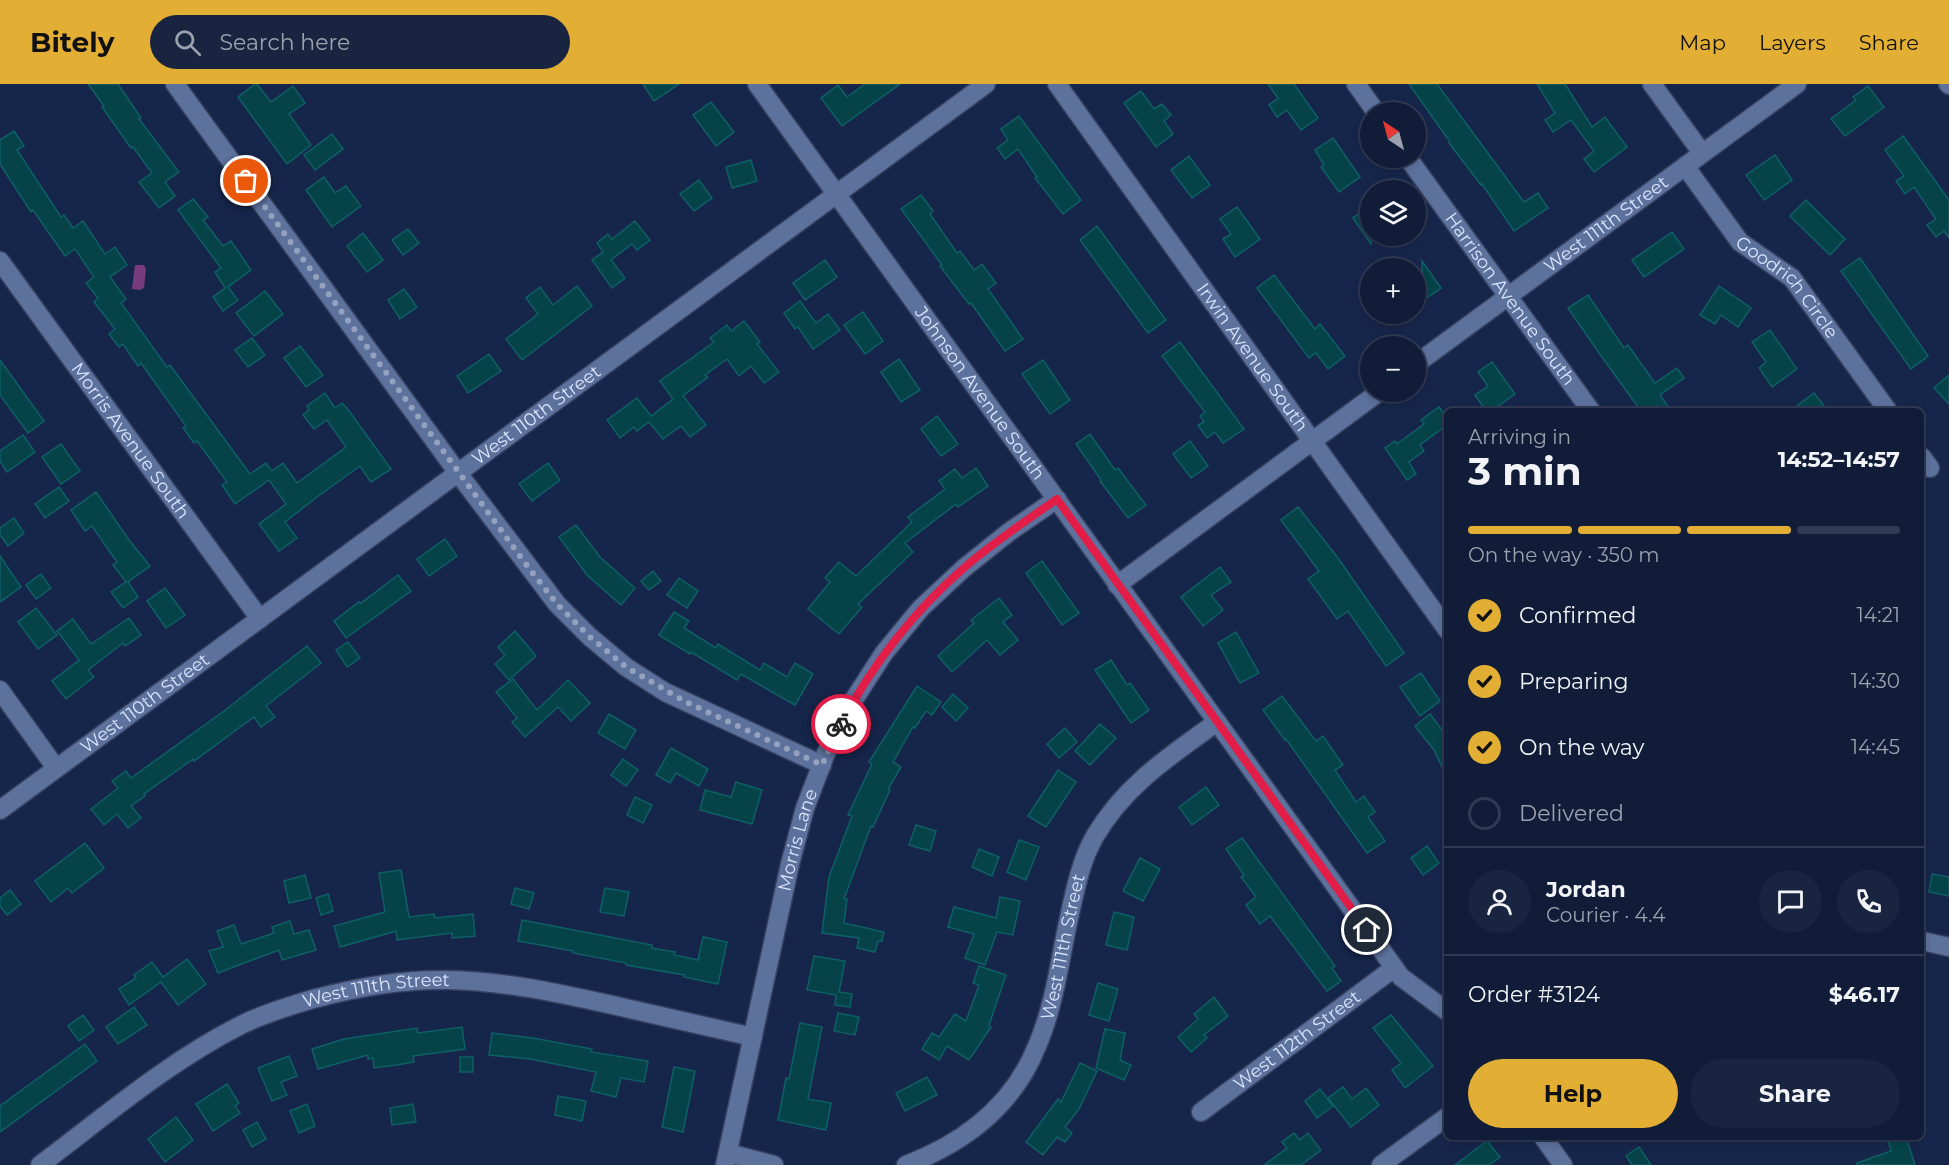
<!DOCTYPE html>
<meta charset="utf-8">
<style>
:root{--surface:#101c38;--page:#192540;--text:#f1f3f6;--muted:#9ca1ae;--line:#303a53;--accent:#e2af34}
body{margin:0;font-family:Montserrat,sans-serif;background:var(--page);color:var(--text);height:100vh;display:flex;flex-direction:column;font-size:22px;white-space:nowrap}
*{box-sizing:border-box;margin:0}
p{font-size:20px;color:var(--muted)}
.icon{flex:none;width:33px;height:33px;fill:none;stroke:currentColor;stroke-width:2;stroke-linecap:round;stroke-linejoin:round}
.map{position:relative;flex:1;overflow:hidden}
.details{position:absolute;left:1444px;top:324px;width:480px;height:732px;display:flex;flex-direction:column;background:var(--surface);border-radius:9px;box-shadow:0 3px 9px #0003,0 0 0 2px var(--line)}
.details>*{flex:none}
.needle{width:39px;rotate:324deg}
.fabs{position:absolute;left:1360px;top:18px;display:grid;gap:12px}
.fabs a{display:grid;place-items:center;width:66px;height:66px;border-radius:50%;background:var(--surface);box-shadow:0 3px 9px #0003,0 0 0 2px var(--line);font-size:30px}
.pin{position:absolute;display:grid;place-items:center;width:51px;height:51px;color:#fff;margin:-26px;border:3px solid #fff;border-radius:50%;box-shadow:0 2px 6px #0007}
.courier{position:absolute;display:grid;place-items:center;width:60px;height:60px;margin:-30px;border:4px solid #e11d48;border-radius:50%;background:#fff;color:#222;box-shadow:0 2px 8px #0007}
.headline em{font-style:normal;font-weight:700}
.headline div{display:flex;flex-direction:column-reverse}
.headline{display:flex;align-items:center;justify-content:space-between;height:102px;padding:0 24px}
h1{font-size:39px;font-weight:700;line-height:45px}
.bar{display:grid;grid-template-columns:repeat(4,1fr);gap:9px 6px;align-content:center;height:72px;padding:0 24px}
.bar i{height:8px;border-radius:4px;background:var(--line)}
.bar .current{background:var(--accent)}
.bar p{grid-column:span 4}
.line{display:flex;align-items:center;gap:15px;padding:0 24px;border-top:2px solid var(--line)}
.line div{flex:1}
.round{display:grid;place-items:center;flex:none;width:63px;height:63px;border-radius:32px;background:var(--page)}
ol{padding:0 24px;list-style:none}
li{display:flex;align-items:center;gap:18px;height:66px}
li p{margin-inline-start:auto}
li .icon{padding:6px;border-radius:50%;background:var(--accent);color:#111;stroke-width:4}
li:last-child{color:var(--muted)}
li i{width:33px;height:33px;border:3px solid var(--line);border-radius:50%}
.action{display:flex;gap:12px;margin-top:auto;padding:12px 24px}
.action a{flex:1;height:69px;border-radius:36px;background:var(--accent);color:#111;font-size:24px;font-weight:700;line-height:69px;text-align:center}
.action a+a{background:var(--page);color:var(--text)}
header{display:flex;align-items:center;gap:36px;box-sizing:border-box;height:84px;padding:0 30px;background:var(--accent);color:#111}
header strong{font-size:28px}
nav{display:flex;gap:33px;margin-inline-start:auto;font-size:21px}
.search{width:420px;height:54px;background:var(--page);display:flex;align-items:center;gap:15px;box-sizing:border-box;padding:0 21px;border-radius:33px;color:var(--muted);font-size:22px}
.map>svg:first-child{display:block}
.water{fill:#783b7d}
.building{fill:#054348;stroke:#0f5f66;stroke-width:1.5}
.lines{fill:none;stroke-linecap:round;stroke-linejoin:round}
.minor-casing{stroke:#364161;stroke-width:21}
.minor{stroke:#5c719c;stroke-width:18}
.done{stroke:#95a2bf;stroke-width:6;stroke-dasharray:0 10.8}
.route{stroke:#e11d48;stroke-width:8}
.labels{text-anchor:middle;stroke-width:4.5;stroke-linejoin:round;paint-order:stroke}
.street-label{font-size:18px;fill:#d9e5fd;stroke:#16264b}
</style>
<header>
<strong>Bitely</strong>
<div class="search"><svg class="icon" aria-label="search" viewBox="0 0 24 24"><circle cx="10" cy="10" r="6"/><path d="M15 15l6 6"/></svg>Search here</div>
<nav><a>Map</a><a>Layers</a><a>Share</a></nav>
</header>
<div class="map">
<svg width="1949" height="1081" viewBox="0 0 1949 1081">
<rect width="100%" height="100%" fill="#16264b"/>
<path class="water" d="M135,181H144L146,185L144,204L140,206L132,205Z"/>
<g class="building">
<path d="M88,0H118L141,34L139,35L179,88L165,98L175,112L159,124L139,98L152,89L133,63L131,64L102,23L104,22Z"/>
<path d="M255,0H257L271,18L293,2L305,19L289,30L311,61L287,80L238,13Z"/>
<path d="M643,0H679L654,17Z"/>
<path d="M865,0H900L842,42L821,14L838,1L847,13Z"/>
<path d="M1268,0H1294L1318,34L1301,46L1287,26L1277,33L1269,21L1278,14Z"/>
<path d="M1409,0H1437L1524,118L1538,109L1548,124L1514,147L1482,100L1481,101L1449,59L1450,58Z"/>
<path d="M1537,0H1565L1592,43L1605,33L1627,63L1594,88L1584,75L1594,67L1571,36L1553,48L1545,36L1555,29Z"/>
<path d="M1868,2L1884,23L1845,52L1831,35L1856,16L1853,13Z"/>
<path d="M1141,7L1154,25L1162,20L1171,31L1164,37L1173,50L1156,63L1124,19Z"/>
<path d="M711,18L734,48L716,62L693,31Z"/>
<path d="M1019,32L1081,116L1063,130L1035,94L1037,93L1018,65L1005,75L997,64L1008,56L1001,45Z"/>
<path d="M14,47L24,62L17,66L61,133L64,131L73,144L83,137L105,170L115,163L127,181L110,193L126,215L121,219L167,283L170,281L250,390L266,379L272,387L283,379L297,399L346,363L327,336L314,345L303,331L309,326L307,322L325,309L335,324L342,319L347,324L391,385L371,398L360,382L317,413L285,438L297,454L279,467L259,440L286,420L269,396L235,420L222,401L227,398L197,357L194,359L183,344L186,342L141,279L138,282L123,260L119,263L109,250L115,245L94,218L98,214L86,199L94,193L75,165L65,172L33,126L31,128L0,80V56Z"/>
<path d="M332,50L343,65L315,86L304,71Z"/>
<path d="M1903,52L1949,116V154L1944,147L1936,153L1927,141L1936,135L1914,103L1905,110L1896,97L1904,92L1885,66Z"/>
<path d="M1333,54L1360,93L1339,108L1321,83L1324,81L1315,66Z"/>
<path d="M1775,71L1792,96L1764,116L1746,91Z"/>
<path d="M1189,72L1210,101L1192,114L1171,86Z"/>
<path d="M751,76L757,97L732,104L726,83Z"/>
<path d="M324,93L335,109L346,102L361,122L332,143L306,106Z"/>
<path d="M699,96L712,114L694,127L680,110Z"/>
<path d="M921,111L933,127L930,130L957,169L960,167L974,186L982,180L996,199L988,205L1023,255L1005,267L971,219L969,220L940,182L942,181L901,125Z"/>
<path d="M193,115L208,133L203,136L223,162L231,157L251,186L228,203L238,216L223,227L213,213L225,204L215,188L221,184L178,126Z"/>
<path d="M1806,116L1845,155L1830,171L1790,132Z"/>
<path d="M1371,121V160L1353,134Z"/>
<path d="M1237,123L1260,155L1235,173L1223,155L1231,150L1220,135Z"/>
<path d="M635,137L650,156L637,166L632,160L611,176L625,194L612,204L592,176L603,168L597,159L608,150L612,155Z"/>
<path d="M1097,142L1166,236L1148,249L1080,156Z"/>
<path d="M408,145L419,159L403,171L392,156Z"/>
<path d="M1672,148L1684,165L1644,193L1632,176Z"/>
<path d="M363,149L383,176L367,188L347,162Z"/>
<path d="M1860,174L1928,272L1911,285L1841,187Z"/>
<path d="M825,176L837,193L805,216L793,199Z"/>
<path d="M1422,177L1441,204L1422,217Z"/>
<path d="M1274,191L1315,245L1320,240L1345,272L1328,285L1316,269L1309,274L1257,204Z"/>
<path d="M577,202L592,222L522,276L506,255L538,230L526,214L540,203L553,221Z"/>
<path d="M1719,202L1751,224L1738,243L1721,231L1715,240L1700,231Z"/>
<path d="M404,205L417,223L400,235L388,216Z"/>
<path d="M265,207L283,230L254,252L236,229Z"/>
<path d="M1588,211L1624,264L1628,261L1655,299L1677,284L1684,294L1660,311L1671,327H1641L1599,269L1568,224Z"/>
<path d="M800,217L816,239L828,230L840,246L813,265L798,243L795,245L784,229Z"/>
<path d="M863,228L883,257L865,270L844,241Z"/>
<path d="M744,237L760,258L757,260L779,288L764,299L751,282L739,292L727,275L705,291L708,293L683,312L706,341L690,353L681,342L663,355L649,338L637,347L634,343L620,354L607,336L637,314L651,332L673,315L660,297L714,258L710,254L727,241L731,247Z"/>
<path d="M1770,246L1797,285L1772,303L1759,284L1766,278L1752,258Z"/>
<path d="M252,254L265,271L248,283L235,266Z"/>
<path d="M1180,258L1244,345L1223,359L1215,348L1207,354L1198,341L1204,338L1200,332L1205,328L1162,272Z"/>
<path d="M300,262L323,291L306,303L284,274Z"/>
<path d="M489,270L501,287L468,309L457,292Z"/>
<path d="M899,275L920,306L901,318L881,288Z"/>
<path d="M0,276L44,337L28,349L0,311Z"/>
<path d="M1043,276L1070,316L1050,330L1022,290Z"/>
<path d="M1492,278L1515,310L1491,327H1486L1475,311L1488,302L1478,288Z"/>
<path d="M1949,291V320L1934,304Z"/>
<path d="M1814,309L1828,327H1790Z"/>
<path d="M1439,323L1448,335V340L1420,361L1424,367L1409,378L1416,390L1407,396L1385,364L1395,357L1397,360L1424,340L1421,336Z"/>
<path d="M937,332L958,360L941,372L921,345Z"/>
<path d="M1090,350L1115,386L1118,384L1146,421L1128,434L1100,397L1101,396L1076,360Z"/>
<path d="M23,351L35,368L7,388L0,377V367Z"/>
<path d="M1190,357L1208,382L1191,394L1173,370Z"/>
<path d="M61,360L80,387L61,400L42,373Z"/>
<path d="M548,379L560,396L532,417L519,400Z"/>
<path d="M976,384L988,402L958,423L956,420L905,459L913,468L858,520L862,523L839,550L808,525L830,498L825,494L839,478L856,492L912,438L908,433L945,405L939,397L955,385L962,394Z"/>
<path d="M59,403L69,417L45,434L35,420Z"/>
<path d="M96,408L129,456L150,482L128,498L138,513L123,524L111,508L126,498L113,481L117,478L92,442L85,447L71,426Z"/>
<path d="M1298,423L1338,474L1404,569L1386,582L1348,527L1337,535L1308,495L1319,487L1281,436Z"/>
<path d="M14,434L24,449L8,462L0,451V444Z"/>
<path d="M576,441L600,473L635,504L621,521L587,491L559,453Z"/>
<path d="M445,455L457,472L429,492L417,475Z"/>
<path d="M0,472L21,503L0,518Z"/>
<path d="M1042,477L1079,529L1062,541L1026,489Z"/>
<path d="M1220,483L1231,498L1211,511L1223,526L1203,542L1181,513Z"/>
<path d="M653,487L661,497L649,506L641,497Z"/>
<path d="M41,490L51,504L36,515L26,501Z"/>
<path d="M398,491L411,507L346,554L334,537L359,518L361,519Z"/>
<path d="M679,494L698,507L687,524L667,511Z"/>
<path d="M165,504L185,531L166,544L147,517Z"/>
<path d="M999,514L1012,531L1003,538L1018,556L1000,571L987,556L952,588L938,572L974,539L971,536Z"/>
<path d="M36,524L57,551L38,565L18,538Z"/>
<path d="M674,528L689,537L684,544L716,564L718,560L760,586L764,579L787,593L795,579L813,590L795,621L741,590L737,596L691,568L690,570L659,551Z"/>
<path d="M129,534L141,551L125,562L123,559L88,586L94,593L66,615L52,597L79,576L57,547L73,535L91,560Z"/>
<path d="M515,547L536,572L509,596L495,580L505,571L498,563Z"/>
<path d="M1236,548L1259,589L1240,599L1218,559Z"/>
<path d="M348,558L360,574L347,583L336,566Z"/>
<path d="M307,562L321,579L266,622L275,633L261,643L254,633L194,677L193,675L144,710L145,712L131,722L141,734L128,744L117,730L104,741L91,725L118,704L112,697L126,687L131,694L224,627Z"/>
<path d="M1111,576L1127,601L1130,599L1149,626L1131,639L1095,586Z"/>
<path d="M1421,589L1440,617L1420,632L1400,603Z"/>
<path d="M513,595L537,626L568,596L590,619L571,637L558,623L525,653L512,638L517,634L496,608Z"/>
<path d="M917,602L941,618L932,631L926,627L915,644L913,643L893,678L901,683L888,705L890,706L873,743L871,742L844,815H847L844,839L884,848L882,857H878L875,868L857,864L859,854L822,849L829,793L852,732L848,731L872,680L869,678Z"/>
<path d="M953,610L968,624L956,637L942,623Z"/>
<path d="M1282,612L1316,657L1323,652L1343,681L1335,686L1356,718L1364,712L1375,728L1368,733L1385,757L1367,769L1286,655L1285,656L1263,626Z"/>
<path d="M609,630L636,646L625,665L598,649Z"/>
<path d="M1430,630L1448,654V696L1434,666L1415,642Z"/>
<path d="M1100,640L1116,654L1090,681L1075,667Z"/>
<path d="M1065,644L1077,658L1059,674L1047,660Z"/>
<path d="M671,664L708,685L699,702L676,689L670,699L656,691Z"/>
<path d="M623,675L638,686L626,702L611,691Z"/>
<path d="M1058,686L1076,698L1046,743L1028,732Z"/>
<path d="M736,698L762,706L752,740L700,726L705,706L731,713Z"/>
<path d="M1206,703L1219,721L1192,741L1179,723Z"/>
<path d="M635,713L652,721L643,739L627,731Z"/>
<path d="M916,741L936,747L930,767L909,761Z"/>
<path d="M1242,754L1335,882L1332,884L1341,897L1327,907L1270,832L1260,840L1246,821L1256,813L1241,793L1244,791L1226,765Z"/>
<path d="M1019,756L1039,763L1026,796L1007,788Z"/>
<path d="M85,759L104,784L72,809L68,804L51,818L35,797Z"/>
<path d="M1427,762L1439,779L1423,791L1411,774Z"/>
<path d="M979,765L999,773L992,792L972,783Z"/>
<path d="M1140,774L1160,785L1143,817L1123,807Z"/>
<path d="M401,786L409,833L434,830L435,834L473,830L475,852L452,854V849L397,856L396,847L340,863L334,842L385,828L379,789Z"/>
<path d="M1932,790L1949,793V812L1929,808Z"/>
<path d="M305,791L311,814L289,819L284,797Z"/>
<path d="M515,804L534,809L529,825L511,820Z"/>
<path d="M605,804L629,808L624,832L600,828Z"/>
<path d="M10,806L21,820L7,831L0,822V814Z"/>
<path d="M328,810L333,827L321,831L316,814Z"/>
<path d="M1000,813L1020,817L1013,851L997,848L985,881L965,874L974,850L948,843L954,823L996,834Z"/>
<path d="M1114,828L1134,833L1127,866L1106,861Z"/>
<path d="M522,836L652,861V864L675,868L674,871L698,876L703,853L727,858L718,900L684,893V891L626,881V879L573,869V867L518,857Z"/>
<path d="M290,837L294,850L309,846L316,866L282,876L279,866L218,889L209,867L223,863L217,847L234,841L241,860L274,849L272,843Z"/>
<path d="M814,872L845,877L839,908L852,910L850,923L835,921L836,911L807,906Z"/>
<path d="M187,875L206,900L178,921L161,898L129,921L119,905L136,894L134,891L152,878L163,893Z"/>
<path d="M979,882L1006,891L989,941L991,943L969,976L947,962L939,976L922,965L932,949L939,953L955,930L966,937L979,901L973,899Z"/>
<path d="M1098,899L1118,905L1109,937L1089,931Z"/>
<path d="M1214,913L1228,932L1204,951L1207,954L1191,968L1178,953L1198,935L1194,930Z"/>
<path d="M134,923L147,941L118,960L106,943Z"/>
<path d="M838,929L859,933L855,951L834,947Z"/>
<path d="M83,931L94,946L79,957L68,942Z"/>
<path d="M1391,931L1433,982L1405,1004L1392,986L1401,979L1373,944Z"/>
<path d="M800,939L822,943L808,1015L831,1019L826,1046L778,1036L786,994L789,995Z"/>
<path d="M462,943L465,965L413,972L414,978L397,981L374,984L373,974L368,975V971L318,985L312,965L344,955L417,944L418,949Z"/>
<path d="M1105,945L1125,949L1120,976L1131,981L1124,996L1096,984Z"/>
<path d="M492,949L533,954L592,965L591,968L648,977L644,998L621,994L616,1013L591,1007L596,988L530,975L489,971Z"/>
<path d="M85,960L97,977L0,1048V1022Z"/>
<path d="M289,972L297,992L281,998L287,1011L272,1017L258,984Z"/>
<rect x="460" y="973" width="13" height="15"/>
<path d="M1080,979L1097,987L1079,1025L1065,1043L1072,1049L1065,1058L1057,1053L1043,1071L1026,1058L1058,1015L1061,1018Z"/>
<path d="M674,983L695,987L683,1048L662,1043Z"/>
<path d="M927,993L937,1011L905,1027L896,1009Z"/>
<path d="M227,1000L239,1019L235,1022L240,1029L213,1047L196,1020Z"/>
<path d="M1343,1003L1352,1015L1366,1004L1379,1021L1351,1043L1328,1014Z"/>
<path d="M1320,1005L1333,1022L1317,1034L1305,1017Z"/>
<path d="M558,1012L586,1017L582,1037L555,1031Z"/>
<path d="M307,1020L315,1042L299,1049L290,1027Z"/>
<path d="M413,1020L416,1038L392,1041L390,1024Z"/>
<path d="M176,1033L193,1056L165,1078L148,1055Z"/>
<path d="M257,1038L266,1055L252,1063L243,1046Z"/>
<path d="M1294,1049L1300,1056L1308,1049L1321,1066L1301,1081H1264L1287,1064L1282,1058Z"/>
<path d="M1887,1053H1906L1915,1081H1857V1079L1891,1067Z"/>
<path d="M1487,1057L1500,1073L1489,1081H1455Z"/>
<path d="M1639,1063L1651,1081H1632L1626,1072Z"/>
</g>
<g class="lines">
<defs>
<g id="minor">
<path d="M175,0L458,389L557,520L590,553L626,583L665,608L822,681"/>
<path id="s1" d="M757,0L1401,893L1448,928"/>
<path id="s2" d="M1057,0L1448,547"/>
<path d="M1356,0L1376,28"/>
<path d="M1652,0L1702,69"/>
<path d="M1948,0L1949,1"/>
<path id="s3" d="M1408,74L1591,327"/>
<path id="s4" d="M1685,82L1740,158L1792,194L1888,327"/>
<path id="s5" d="M0,177L260,535"/>
<path id="s6" d="M1416,280L1797,0"/>
<path d="M1922,373L1930,384"/>
<path d="M1117,501L1379,308"/>
<path d="M0,606L56,684"/>
<path id="s7" d="M0,726L986,0"/>
<path d="M1922,857L1949,863"/>
<path id="s8" d="M1201,1028L1394,884"/>
<path d="M1543,1053L1563,1081"/>
<path d="M728,1069L774,1081"/>
<path id="s9" d="M40,1081C105,1032 168,978 241,941C263,930 289,922 313,915C354,904 404,895 447,896C506,897 563,910 621,923C665,933 709,943 753,953"/>
<path id="s10" d="M725,1081L790,780L805,724L826,669L853,617L884,569L921,524L964,484L1009,448L1057,415"/>
<path id="s11" d="M906,1081C964,1059 1013,1022 1037,962C1053,925 1059,883 1067,843C1074,812 1079,780 1095,752C1125,701 1170,672 1217,638"/>
<path d="M1381,1081L1448,1032"/>
</g>
</defs>
<use href="#minor" class="minor-casing"/>
<use href="#minor" class="minor"/>
</g>
<g class="lines">
<path class="done" d="M246,97L528,483L557,520L590,553L626,583L686,618L822,681L841,640"/>
<path class="route" d="M841,640C872,581 914,527 965,483C994,458 1026,437 1057,415L1367,846"/>
</g>
<g class="labels">
<g class="street-label">
<text dy="6" stroke="none"><textPath href="#s6" startOffset="236">West 111th Street</textPath></text>
<text dy="6" stroke="none"><textPath href="#s4" startOffset="160">Goodrich Circle</textPath></text>
<text dy="6" stroke="none"><textPath href="#s3" startOffset="174">Harrison Avenue South</textPath></text>
<text dy="6" stroke="none"><textPath href="#s2" startOffset="336">Irwin Avenue South</textPath></text>
<text dy="6" stroke="none"><textPath href="#s1" startOffset="381">Johnson Avenue South</textPath></text>
<text dy="6" stroke="none"><textPath href="#s7" startOffset="666">West 110th Street</textPath></text>
<text dy="6" stroke="none"><textPath href="#s5" startOffset="222">Morris Avenue South</textPath></text>
<text dy="6" stroke="none"><textPath href="#s7" startOffset="180">West 110th Street</textPath></text>
<text dy="6" stroke="none"><textPath href="#s10" startOffset="333">Morris Lane</textPath></text>
<text dy="6" stroke="none"><textPath href="#s11" startOffset="285">West 111th Street</textPath></text>
<text dy="6" stroke="none"><textPath href="#s9" startOffset="386">West 111th Street</textPath></text>
<text dy="6" stroke="none"><textPath href="#s8" startOffset="120">West 112th Street</textPath></text>
</g>
</g>
</svg>
<div class="fabs">
<a><svg class="needle" viewBox="-14 -14 28 28"><path d="M0-13l5 13h-10z" fill="#e53935"/><path d="M0 13l5-13h-10z" fill="#9ca1ae"/></svg></a>
<a><svg class="icon" aria-label="layers" viewBox="0 0 24 24"><path d="M12 4l9 5-9 5-9-5zM3 14l9 5 9-5"/></svg></a>
<a>+</a>
<a>−</a>
</div>
<div class="pin" style="left:246px;top:97px;background:#ea580c"><svg class="icon" aria-label="bag" viewBox="0 0 24 24"><path d="M5 8h14l-1 12H6zM9 8a3 3 0 0 1 6 0"/></svg></div>
<div class="pin" style="left:1367px;top:846px;background:#1f2937"><svg class="icon" aria-label="home" viewBox="0 0 24 24"><path d="M3 11l9-7 9 7M6 9v11h12V9"/></svg></div>
<div class="courier" style="left:841px;top:640px"><svg class="icon" aria-label="bike" viewBox="0 0 24 24"><circle cx="6" cy="16" r="4"/><circle cx="18" cy="16" r="4"/><path d="M6 16l4-8h5l3 8M10 8l3 8H6M13 5h3"/></svg></div>
<section class="details">
<div class="headline"><div><h1>3 min</h1><p>Arriving in</p></div><em>14:52–14:57</em></div>
<div class="bar"><i class="current"></i><i class="current"></i><i class="current"></i><i></i><p>On the way · 350 m</p></div>
<ol>
<li><svg class="icon" aria-label="check" viewBox="0 0 24 24"><path d="M5 12l5 5 9-10"/></svg>Confirmed<p>14:21</p></li>
<li><svg class="icon" aria-label="check" viewBox="0 0 24 24"><path d="M5 12l5 5 9-10"/></svg>Preparing<p>14:30</p></li>
<li><svg class="icon" aria-label="check" viewBox="0 0 24 24"><path d="M5 12l5 5 9-10"/></svg>On the way<p>14:45</p></li>
<li><i></i>Delivered</li>
</ol>
<div class="line" style="height:108px"><a class="round"><svg class="icon" aria-label="person" viewBox="0 0 24 24"><circle cx="12" cy="8" r="4"/><path d="M4 21q1-7 8-7t8 7"/></svg></a><div><b>Jordan</b><p>Courier · 4.4</p></div><a class="round"><svg class="icon" aria-label="chat" viewBox="0 0 24 24"><path d="M4 5h16v11H9l-5 4z"/></svg></a><a class="round"><svg class="icon" aria-label="phone" viewBox="0 0 24 24"><path d="M5 4h4l2 5-3 2q2 4 5 5l2-3 5 2v4C11 20 4 13 5 4z"/></svg></a></div>
<div class="line" style="height:78px"><div>Order #3124</div><b>$46.17</b></div>
<div class="action"><a>Help</a><a>Share</a></div>
</section>
</div>
